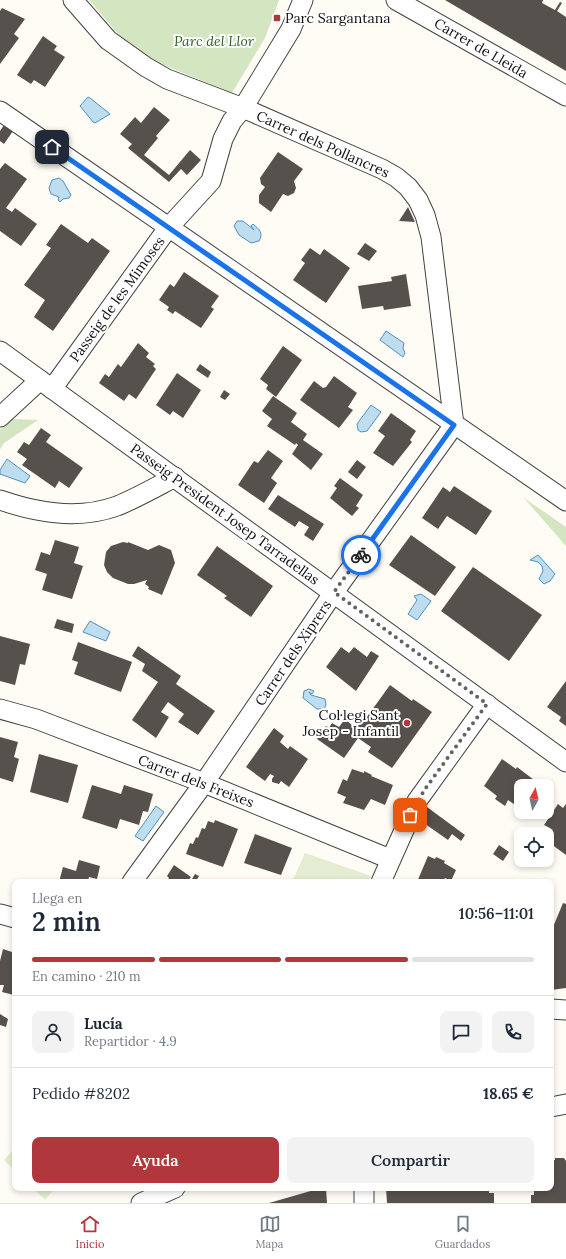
<!DOCTYPE html>
<html lang="es">
<meta charset="utf-8">
<style>
:root{--surface:#fff;--page:#f2f2f3;--text:#1f2937;--muted:#747a83;--line:#e0e1e3;--accent:#b0383d}
body{margin:0;font-family:Lora,serif;background:var(--page);color:var(--text);height:100vh;display:flex;flex-direction:column;font-size:15px;white-space:nowrap}
*{box-sizing:border-box;margin:0}
p{font-size:13px;color:var(--muted)}
.icon{flex:none;width:22px;height:22px;fill:none;stroke:currentColor;stroke-width:2;stroke-linecap:round;stroke-linejoin:round}
.map{position:relative;flex:1;overflow:hidden}
.details{position:absolute;left:12px;top:879px;width:542px;height:312px;display:flex;flex-direction:column;background:var(--surface);border-radius:8px;box-shadow:0 2px 6px #0003}
.details>*{flex:none}
.needle{width:26px;rotate:8deg}
.fabs{position:absolute;left:514px;top:779px;display:grid;gap:8px}
.fabs a{display:grid;place-items:center;width:40px;height:40px;border-radius:8px;background:var(--surface);box-shadow:0 2px 6px #0003;font-size:20px}
.pin{position:absolute;display:grid;place-items:center;width:34px;height:34px;color:#fff;margin:-17px;border-radius:8px;box-shadow:0 2px 6px #0006}
.courier{position:absolute;display:grid;place-items:center;width:40px;height:40px;margin:-20px;border:3px solid #1a73e8;border-radius:50%;background:#fff;color:#222;box-shadow:0 1px 5px #0007}
.overview em{font-style:normal;font-weight:600}
.overview div{display:flex;flex-direction:column-reverse}
.overview{display:flex;align-items:center;justify-content:space-between;height:68px;padding:0 20px}
h1{font-size:26px;font-weight:600;line-height:30px}
.bar{display:grid;grid-template-columns:repeat(4,1fr);gap:6px 4px;align-content:center;height:48px;padding:0 20px}
.bar i{height:5px;border-radius:3px;background:var(--line)}
.bar .selected{background:var(--accent)}
.bar p{grid-column:span 4}
.line{display:flex;align-items:center;gap:10px;padding:0 20px;border-top:1px solid var(--line)}
.line div{flex:1}
.round{display:grid;place-items:center;flex:none;width:42px;height:42px;border-radius:8px;background:var(--page)}
.primary-button{display:flex;gap:8px;margin-top:auto;padding:8px 20px}
.primary-button a{flex:1;height:46px;border-radius:8px;background:var(--accent);color:#fff;font-size:16px;font-weight:600;line-height:46px;text-align:center}
.primary-button a+a{background:var(--page);color:var(--text)}
.menu{display:flex;justify-content:space-around;align-items:center;height:56px;border-top:1px solid var(--line);background:var(--surface);font-size:11px;color:var(--muted)}
.menu a{display:grid;justify-items:center;gap:2px}
.menu .selected{color:var(--accent)}
.map>svg:first-child{display:block}
.green{fill:#d3e5c1}
.pitch{fill:#e4edd1}
.water{fill:#beddef;stroke:#4e91be}
.building{fill:#57514d}
.lines{fill:none;stroke-linecap:round;stroke-linejoin:round}
.minor-casing{stroke:#434343;stroke-width:21}
.minor{stroke:#fff;stroke-width:19}
.done{stroke:#636360;stroke-width:4;stroke-dasharray:0 7.2}
.route{stroke:#1a73e8;stroke-width:5}
.poi-dot{fill:#b0383d;stroke:#fff;stroke-width:1.5}
.labels{text-anchor:middle;stroke-width:4;stroke-linejoin:round;paint-order:stroke}
.poi-label{font-size:14px;fill:#101010;stroke:#fff;text-anchor:start}
.park-label{font-size:14px;font-style:italic;fill:#336127;stroke:#fff}
.street-label{font-size:14px;fill:#101010;stroke:#fff}
</style>
<div class="map">
<svg width="566" height="1203" viewBox="0 0 566 1203">
<rect width="100%" height="100%" fill="#fefcf4"/>
<g class="green">
<path d="M89,0H279L265,38L232,93L152,60L119,35Z"/>
<path d="M11,419L38,420L4,443L0,449V429Z"/>
<path d="M524,498L566,527V546Z"/>
</g>
<g class="pitch">
<path d="M305,853L371,876L368,882H292Z"/>
<path d="M15,1148V1171L4,1160Z"/>
<path d="M33,1188H55L45,1200Z"/>
</g>
<g class="water">
<path d="M88,97L90,98L110,114L95,123L93,122L80,106Z"/>
<path d="M59,178L63,181L71,195L69,198L63,199L60,202L58,200L59,197L51,194L49,188L52,180Z"/>
<path d="M237,221H243L254,230L251,226L253,224C259,229 264,233 259,241L251,243L239,235L234,226Z"/>
<path d="M386,331L404,343L403,348L405,353L403,357L380,340Z"/>
<path d="M371,405L381,412L367,431L361,432L358,430L357,424Z"/>
<path d="M7,459L30,476L25,483L0,474V470Z"/>
<path d="M538,555L555,574L550,581L544,584L539,579L543,571L542,566L538,562L530,560Z"/>
<path d="M421,594L431,601L417,620L408,614L417,600L414,596Z"/>
<path d="M90,621L110,632L106,641L83,632Z"/>
<path d="M309,689L314,691L312,694L309,692L311,695L325,699L326,705L324,709H317L303,698L304,691Z"/>
<path d="M156,806L164,812L143,841L135,836Z"/>
</g>
<g class="building">
<path d="M445,0H543L542,3L555,10L560,2L562,3L557,11L566,17V71Z"/>
<path d="M2,8L25,19L14,34L19,38L0,64V11Z"/>
<path d="M43,36L57,46L54,50L65,57L45,87L34,80L31,84L17,75Z"/>
<path d="M154,107L170,120L156,136L158,138L144,155L169,175L190,150L201,160L187,175L181,169L169,182L128,148L132,144L120,134L135,117L141,123Z"/>
<path d="M4,125L13,131L4,144L0,141V131Z"/>
<path d="M278,152L303,169L294,181L296,188L294,193L288,196L283,194L271,212L259,203V195L265,187L261,184L260,178Z"/>
<path d="M5,163L27,179L6,208L12,212L15,208L37,224L21,246L0,231V169Z"/>
<path d="M408,207L415,222L399,221Z"/>
<path d="M61,224L88,243L92,238L110,251L53,331L34,317L45,300L24,285L51,248L46,245Z"/>
<path d="M365,243L377,251L369,261L357,254Z"/>
<path d="M310,248L320,255L324,249L350,268L326,303L293,280L305,263L301,260Z"/>
<path d="M184,272L219,296L211,307L214,309L201,328L175,311L173,314L167,310L169,307L159,300L170,284L174,287Z"/>
<path d="M406,274L411,306L384,310L383,306L362,309L358,286L392,281L391,277Z"/>
<path d="M138,343L149,353L146,357L155,364L153,366L156,369L136,399L129,394L124,401L99,383L105,374L109,377L118,364L121,367Z"/>
<path d="M283,346L302,360L276,397L266,389L268,385L260,379Z"/>
<path d="M200,364L211,372L208,378L196,370Z"/>
<path d="M177,373L201,390L183,418L173,411L170,415L156,405Z"/>
<path d="M334,376L357,393L348,407L353,410L339,428L300,400L314,381L323,388L326,387Z"/>
<path d="M224,390L230,394L225,400L220,397Z"/>
<path d="M273,396L297,413L291,422L307,434L303,440L323,454L311,470L292,454L298,445L296,443L295,445L267,426L272,419L262,411Z"/>
<path d="M391,413L416,431L410,440L412,442L393,466L373,453L385,436L378,431Z"/>
<path d="M41,428L51,435L46,442L83,468L69,488L59,481L55,488L22,465L27,459L17,452L24,442L29,445Z"/>
<path d="M268,450L283,461L271,478L277,483L264,503L238,485L254,461L258,463Z"/>
<path d="M357,460L366,467L357,479L348,472Z"/>
<path d="M340,478L363,495L356,506L359,508L352,516L330,498L337,488L334,486Z"/>
<path d="M454,486L492,511L476,535L447,516L438,529L422,518L443,487L450,492Z"/>
<path d="M278,495L324,524L313,541L304,535L309,527L299,521L295,527L268,509Z"/>
<path d="M411,535L456,567L435,596L389,565Z"/>
<path d="M55,540L79,547L74,563L83,566L72,599L42,590L47,574L35,570L41,552L50,555Z"/>
<path d="M123,542L128,543V542L148,550L159,545L171,550L175,563L162,595L148,589L149,587L145,584L147,580L134,584H128L113,578L107,572L104,565L106,552L111,546Z"/>
<path d="M217,546L273,586L251,617L224,598L227,596L197,575Z"/>
<path d="M473,567L542,615L509,661L441,611Z"/>
<path d="M57,619L74,624L72,633L54,628Z"/>
<path d="M0,636L30,644L25,665L20,664L15,685L0,681Z"/>
<path d="M78,642L132,662L121,692L74,674L78,662L72,660Z"/>
<path d="M138,646L181,676L176,684L215,711L198,735L178,722L184,714L168,702L161,712L169,717L156,738L132,720L158,682L142,671L145,664L132,656Z"/>
<path d="M341,647L349,653L354,647L367,657L371,651L379,656L356,691L326,667Z"/>
<path d="M566,681V726L559,721L561,717L547,707Z"/>
<path d="M390,685L412,701L413,699L432,712L392,768L368,752L371,747L358,738L344,758L317,739L326,726L329,728L332,723L339,727L345,719L353,726L359,717L364,721Z"/>
<path d="M274,728L284,736L280,742L288,749L290,746L308,759L289,787L281,781L279,784L272,782V779L274,776L270,774L265,781L246,767Z"/>
<path d="M0,737L18,742L14,757L19,759L13,782L0,778Z"/>
<path d="M39,754L78,765L68,803L30,792Z"/>
<path d="M502,759L516,769L517,767L542,786H521V809L508,800L505,806L495,799L497,796L484,786Z"/>
<path d="M352,769L364,773V771L372,775L371,776L393,785L385,805L371,799L364,810L343,803L346,797L337,793L343,779L347,781Z"/>
<path d="M92,785L121,794L124,785L153,794L148,812L143,811L139,825L120,819L117,829L82,818Z"/>
<path d="M558,804L563,808L566,804V855L547,841V834H543L548,827L544,825Z"/>
<path d="M427,807L465,835L461,841L452,834L448,840L421,821Z"/>
<path d="M215,820L238,829L223,867L186,854L190,843L193,844L196,837L198,838L202,828L205,829L208,821L214,823Z"/>
<path d="M255,834L292,848L281,875L244,863Z"/>
<path d="M499,845L509,852L503,861L493,854Z"/>
<path d="M428,856L435,859L436,857L445,861L444,863L456,870L451,881L445,878L443,882H417Z"/>
<path d="M79,860L100,866L97,879L89,877L88,882H59L63,867L76,871Z"/>
<path d="M174,865L191,877L187,882H166L169,878L167,876Z"/>
<path d="M195,874L199,876L196,881L192,879Z"/>
<path d="M563,903L566,904V988L551,990V932Z"/>
<path d="M3,949L15,953L14,995L2,992L4,985H0V961Z"/>
<path d="M0,1014L8,1019L6,1027L0,1025Z"/>
<path d="M555,1158H564L566,1161V1203H531V1195H534V1188H551V1160H555Z"/>
<path d="M326,1188L327,1203H269L321,1188Z"/>
<path d="M386,1188H489V1193H494V1203H387Z"/>
</g>
<g class="lines">
<defs>
<g id="minor">
<path d="M73,0L108,40L146,67L167,79L243,108L382,169L396,177L408,187L418,200L425,215L431,237L454,425"/>
<path d="M396,0L566,96"/>
<path d="M0,111L566,501"/>
<path d="M0,351L566,762"/>
<path d="M52,389L168,228L211,181L223,139L232,121L243,108L291,29L303,0"/>
<path d="M0,417L40,380"/>
<path d="M0,500C37,513 79,520 117,506C137,498 156,487 175,477"/>
<path d="M0,709L36,719L204,783L390,859"/>
<path d="M132,882L204,783L334,592L454,425"/>
<path d="M381,882L417,801L487,704"/>
<path d="M0,914L15,918"/>
<path d="M551,1009L566,1010"/>
<path d="M551,1107L566,1104"/>
<path d="M364,1188V1203"/>
<path d="M141,1203L175,1188"/>
</g>
</defs>
<use href="#minor" class="minor-casing"/>
<use href="#minor" class="minor"/>
</g>
<g class="lines">
<path class="done" d="M361,555L334,592L487,704L425,789L410,815"/>
<path class="route" d="M52,147L454,425L361,555"/>
</g>
<g class="poi-dot">
<rect x="273" y="14" width="8" height="8" rx="2"/>
<circle cx="407" cy="723" r="4"/>
</g>
<g class="labels">
<g class="poi-label">
<text x="285" y="23">Parc Sargantana</text>
<text x="399" y="720" text-anchor="end">Col·legi Sant<tspan x="399" dy="16">Josep - Infantil</tspan></text>
</g>
<g class="park-label">
<text x="214" y="46">Parc del Llor</text>
</g>
<g class="street-label">
<text transform="translate(481 48) rotate(30)" y="5">Carrer de Lleida</text>
<text transform="translate(323 144) rotate(24)" y="5">Carrer dels Pollancres</text>
<text transform="translate(117 299) rotate(-54)" y="5">Passeig de les Mimoses</text>
<text transform="translate(225 514) rotate(36)" y="5">Passeig President Josep Tarradellas</text>
<text transform="translate(293 653) rotate(-56)" y="5">Carrer dels Xiprers</text>
<text transform="translate(196 781) rotate(21)" y="5">Carrer dels Freixes</text>
</g>
</g>
</svg>
<div class="fabs">
<a><svg class="needle" viewBox="-14 -14 28 28"><path d="M0-13l5 13h-10z" fill="#e53935"/><path d="M0 13l5-13h-10z" fill="#747a83"/></svg></a>
<a><svg class="icon" aria-label="locate" viewBox="0 0 24 24"><circle cx="12" cy="12" r="6"/><path d="M12 2v4M12 18v4M2 12h4M18 12h4"/></svg></a>
</div>
<div class="pin" style="left:410px;top:815px;background:#ea580c"><svg class="icon" aria-label="bag" viewBox="0 0 24 24"><path d="M5 8h14l-1 12H6zM9 8a3 3 0 0 1 6 0"/></svg></div>
<div class="pin" style="left:52px;top:147px;background:#1f2937"><svg class="icon" aria-label="home" viewBox="0 0 24 24"><path d="M3 11l9-7 9 7M6 9v11h12V9"/></svg></div>
<div class="courier" style="left:361px;top:555px"><svg class="icon" aria-label="bike" viewBox="0 0 24 24"><circle cx="6" cy="16" r="4"/><circle cx="18" cy="16" r="4"/><path d="M6 16l4-8h5l3 8M10 8l3 8H6M13 5h3"/></svg></div>
<section class="details">
<div class="overview"><div><h1>2 min</h1><p>Llega en</p></div><em>10:56–11:01</em></div>
<div class="bar"><i class="selected"></i><i class="selected"></i><i class="selected"></i><i></i><p>En camino · 210 m</p></div>
<div class="line" style="height:72px"><a class="round"><svg class="icon" aria-label="person" viewBox="0 0 24 24"><circle cx="12" cy="8" r="4"/><path d="M4 21q1-7 8-7t8 7"/></svg></a><div><b>Lucía</b><p>Repartidor · 4.9</p></div><a class="round"><svg class="icon" aria-label="chat" viewBox="0 0 24 24"><path d="M4 5h16v11H9l-5 4z"/></svg></a><a class="round"><svg class="icon" aria-label="phone" viewBox="0 0 24 24"><path d="M5 4h4l2 5-3 2q2 4 5 5l2-3 5 2v4C11 20 4 13 5 4z"/></svg></a></div>
<div class="line" style="height:52px"><div>Pedido #8202</div><b>18.65 €</b></div>
<div class="primary-button"><a>Ayuda</a><a>Compartir</a></div>
</section>
</div>
<nav class="menu">
<a class="selected"><svg class="icon" aria-label="home" viewBox="0 0 24 24"><path d="M3 11l9-7 9 7M6 9v11h12V9"/></svg>Inicio</a>
<a><svg class="icon" aria-label="map" viewBox="0 0 24 24"><path d="M3 6l6-2 6 2 6-2v14l-6 2-6-2-6 2zM9 4v14M15 6v14"/></svg>Mapa</a>
<a><svg class="icon" aria-label="saved" viewBox="0 0 24 24"><path d="M7 4h10v16l-5-4-5 4z"/></svg>Guardados</a>
</nav>
